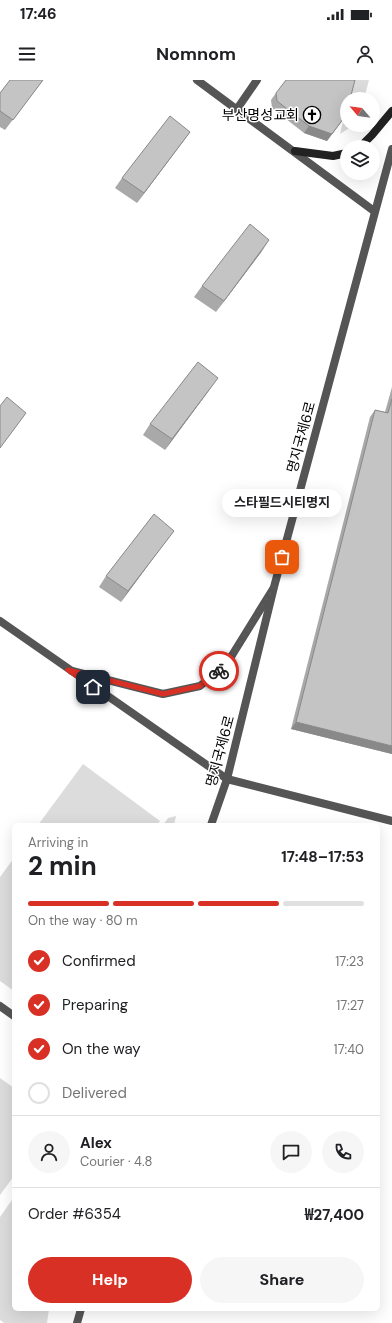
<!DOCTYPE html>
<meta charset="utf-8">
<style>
:root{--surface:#fff;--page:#f6f6f6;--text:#202124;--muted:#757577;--line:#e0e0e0;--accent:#d93025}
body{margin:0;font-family:"DM Sans","Noto Sans KR",sans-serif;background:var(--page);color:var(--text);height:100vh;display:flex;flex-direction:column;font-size:15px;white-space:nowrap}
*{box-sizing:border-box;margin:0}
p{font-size:13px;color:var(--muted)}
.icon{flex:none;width:22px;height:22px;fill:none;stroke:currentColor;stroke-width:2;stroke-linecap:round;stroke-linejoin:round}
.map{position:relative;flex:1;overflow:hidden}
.panel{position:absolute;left:12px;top:743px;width:368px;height:488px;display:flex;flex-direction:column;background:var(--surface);border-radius:6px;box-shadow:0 4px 16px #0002}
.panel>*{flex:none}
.needle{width:26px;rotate:299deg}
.fabs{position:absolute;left:340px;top:12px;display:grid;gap:8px}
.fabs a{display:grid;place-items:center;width:40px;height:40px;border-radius:50%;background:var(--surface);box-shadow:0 4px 16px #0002;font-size:20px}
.pin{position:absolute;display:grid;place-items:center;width:34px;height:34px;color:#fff;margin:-17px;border-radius:8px;box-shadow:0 2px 6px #0006}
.courier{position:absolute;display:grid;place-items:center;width:40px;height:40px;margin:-20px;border:3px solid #d93025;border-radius:50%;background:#fff;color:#222;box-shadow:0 1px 5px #0007}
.bubble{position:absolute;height:28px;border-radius:14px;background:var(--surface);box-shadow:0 4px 16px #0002;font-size:13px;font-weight:700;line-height:28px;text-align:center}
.headline em{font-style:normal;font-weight:700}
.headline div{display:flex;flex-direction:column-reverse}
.headline{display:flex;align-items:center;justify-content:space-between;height:68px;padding:0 16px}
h1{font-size:26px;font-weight:700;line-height:30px}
.bar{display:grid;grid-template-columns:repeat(4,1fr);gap:6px 4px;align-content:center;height:48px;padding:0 16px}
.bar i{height:5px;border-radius:3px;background:var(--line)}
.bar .current{background:var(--accent)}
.bar p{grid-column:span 4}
.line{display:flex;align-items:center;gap:10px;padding:0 16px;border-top:1px solid var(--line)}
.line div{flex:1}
.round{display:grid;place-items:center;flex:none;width:42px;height:42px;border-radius:21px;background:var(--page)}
ol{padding:0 16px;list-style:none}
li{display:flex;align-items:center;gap:12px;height:44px}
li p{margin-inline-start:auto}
li .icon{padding:4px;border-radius:50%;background:var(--accent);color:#fff;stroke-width:4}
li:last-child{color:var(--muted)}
li i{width:22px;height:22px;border:2px solid var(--line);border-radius:50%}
.button{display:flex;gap:8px;margin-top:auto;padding:8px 16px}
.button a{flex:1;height:46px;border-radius:24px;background:var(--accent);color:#fff;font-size:16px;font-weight:700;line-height:46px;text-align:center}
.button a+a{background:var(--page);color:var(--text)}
.status{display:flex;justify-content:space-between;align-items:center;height:28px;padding:0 20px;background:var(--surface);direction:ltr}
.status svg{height:11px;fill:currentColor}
header{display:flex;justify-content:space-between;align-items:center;height:52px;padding:0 16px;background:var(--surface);font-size:18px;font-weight:700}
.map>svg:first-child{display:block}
.green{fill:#dcdcdc}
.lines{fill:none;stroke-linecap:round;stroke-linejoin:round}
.minor{stroke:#555;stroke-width:8}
.tertiary{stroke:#555;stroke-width:8}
.secondary{stroke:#222;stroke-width:8}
.wall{fill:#a9a9a9}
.shaded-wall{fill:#898989}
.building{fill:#c4c4c4;stroke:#898989}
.done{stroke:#595959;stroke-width:4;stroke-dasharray:0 7.2}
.route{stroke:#d93025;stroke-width:5}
.labels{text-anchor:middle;stroke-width:3;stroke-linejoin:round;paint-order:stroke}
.poi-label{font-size:14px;fill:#000;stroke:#fff;text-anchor:end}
.street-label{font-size:14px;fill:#000;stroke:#fff}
</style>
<div class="status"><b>17:46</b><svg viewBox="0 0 49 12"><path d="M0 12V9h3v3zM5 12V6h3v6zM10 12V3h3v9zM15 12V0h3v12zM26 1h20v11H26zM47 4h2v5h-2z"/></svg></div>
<header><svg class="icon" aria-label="menu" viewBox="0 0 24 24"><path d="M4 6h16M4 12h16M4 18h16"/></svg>Nomnom<svg class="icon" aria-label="person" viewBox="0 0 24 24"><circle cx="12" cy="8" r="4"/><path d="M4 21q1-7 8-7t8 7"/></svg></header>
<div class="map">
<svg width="392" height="1243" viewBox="0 0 392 1243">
<rect width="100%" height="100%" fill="#fff"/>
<g class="green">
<path d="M354,0H369L364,19H349Z"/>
<path d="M347,25V45H354L340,54Z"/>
<path d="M83,684L160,741L157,745H38Z"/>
<path d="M176,736L174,745H163L168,738Z"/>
<path d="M14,778V911L0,901V797Z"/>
<path d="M0,998L14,1008V1096L0,1115Z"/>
<path d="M14,1117V1229H49L47,1243H4L0,1240V1137Z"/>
</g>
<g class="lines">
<g class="minor">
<path d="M197,0L374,131"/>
<path d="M237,29L257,0"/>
<path d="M72,591L163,614L200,606L226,585L273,509"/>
<path d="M227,699L392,741"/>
<path d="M0,926L14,936"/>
</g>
<g class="tertiary">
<path d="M0,541L227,699"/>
<path d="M211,745L227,699L274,507L392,69"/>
<path d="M77,1243L81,1229"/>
</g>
<g class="secondary">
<path d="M360,67L372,55L392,31"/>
<path d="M295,71L333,76L347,73"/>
</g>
</g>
<g class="wall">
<path d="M43,0L5,50L0,47V13Z"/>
<path d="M276,13L341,42L327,61L304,53L272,28L271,20Z"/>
<path d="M190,52L137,123L115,108L122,98Z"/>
<path d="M262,171L216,232L194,217L202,206Z"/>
<path d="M392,307V674L291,649L370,337L375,330L385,332Z"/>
<path d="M210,309L165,370L143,355L150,344Z"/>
<path d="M166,461L121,522L99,507L106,496Z"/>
</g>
<g class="shaded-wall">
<path d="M346,35L327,61L304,53L309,46Z"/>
<path d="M190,52L182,63L137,123L144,113Z"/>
<path d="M269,160L262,171L216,232L224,221Z"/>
<path d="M218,298L210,309L165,370L172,359Z"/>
<path d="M174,451L166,461L121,522L128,511Z"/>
<path d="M296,642L392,666V674L291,649Z"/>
</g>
<g class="building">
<path d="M10,0H43L13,40L0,31V13Z"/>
<path d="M286,0H355L350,19H347L346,35L332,54L309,46L277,21L276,13Z"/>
<path d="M170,36L190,52L144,113L122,98Z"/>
<path d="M250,144L269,160L224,221L202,206Z"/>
<path d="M198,282L218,298L172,359L150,344Z"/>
<path d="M7,317L26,333L0,368V326Z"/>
<path d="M392,319V666L296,642L375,330L388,333Z"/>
<path d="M154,434L174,451L128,511L106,496Z"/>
</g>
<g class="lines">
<path class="done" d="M219,591L226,585L274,507L282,477"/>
<path class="route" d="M93,607L68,590L163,614L200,606L219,591"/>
</g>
<defs>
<symbol id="church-ring" viewBox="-11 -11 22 22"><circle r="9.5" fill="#fff" stroke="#000" stroke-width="1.5"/><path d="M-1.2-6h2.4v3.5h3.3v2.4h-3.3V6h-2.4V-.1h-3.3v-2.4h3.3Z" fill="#000"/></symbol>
</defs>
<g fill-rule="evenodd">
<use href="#church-ring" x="302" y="25" width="20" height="20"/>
</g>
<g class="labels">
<g class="poi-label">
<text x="299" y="40">부산명성교회</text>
</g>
<g class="street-label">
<text transform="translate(301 357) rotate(-75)" y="5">명지국제6로</text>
<text transform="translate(220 671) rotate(-75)" y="5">명지국제6로</text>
</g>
</g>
</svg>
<div class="fabs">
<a><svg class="needle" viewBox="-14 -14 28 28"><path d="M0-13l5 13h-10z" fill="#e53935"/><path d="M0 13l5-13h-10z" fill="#757577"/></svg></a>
<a><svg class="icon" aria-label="layers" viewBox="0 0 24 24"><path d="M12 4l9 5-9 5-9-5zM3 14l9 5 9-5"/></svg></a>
</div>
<div class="pin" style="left:282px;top:477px;background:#ea580c"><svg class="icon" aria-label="bag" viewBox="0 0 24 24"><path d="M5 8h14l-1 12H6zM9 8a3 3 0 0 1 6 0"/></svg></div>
<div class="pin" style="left:93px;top:607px;background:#1f2937"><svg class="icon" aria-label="home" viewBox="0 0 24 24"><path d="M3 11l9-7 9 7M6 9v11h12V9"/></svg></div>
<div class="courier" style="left:219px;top:591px"><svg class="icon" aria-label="bike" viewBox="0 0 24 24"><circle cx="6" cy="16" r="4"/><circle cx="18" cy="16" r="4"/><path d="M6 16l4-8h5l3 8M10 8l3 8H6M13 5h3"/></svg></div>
<div class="bubble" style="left:222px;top:409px;width:120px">스타필드시티명지</div>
<section class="panel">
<div class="headline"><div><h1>2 min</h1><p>Arriving in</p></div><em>17:48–17:53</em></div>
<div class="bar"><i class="current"></i><i class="current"></i><i class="current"></i><i></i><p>On the way · 80 m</p></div>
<ol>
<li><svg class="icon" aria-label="check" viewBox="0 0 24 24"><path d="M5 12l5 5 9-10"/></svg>Confirmed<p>17:23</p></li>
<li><svg class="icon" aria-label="check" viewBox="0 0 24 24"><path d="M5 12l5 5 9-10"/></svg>Preparing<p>17:27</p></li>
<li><svg class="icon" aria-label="check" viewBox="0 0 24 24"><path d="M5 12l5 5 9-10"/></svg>On the way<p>17:40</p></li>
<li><i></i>Delivered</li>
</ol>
<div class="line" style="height:72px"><a class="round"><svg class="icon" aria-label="person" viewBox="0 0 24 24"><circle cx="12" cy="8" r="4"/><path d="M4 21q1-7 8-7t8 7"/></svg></a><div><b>Alex</b><p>Courier · 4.8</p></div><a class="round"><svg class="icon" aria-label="chat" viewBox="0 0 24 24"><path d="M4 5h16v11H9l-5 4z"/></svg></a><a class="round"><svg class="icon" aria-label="phone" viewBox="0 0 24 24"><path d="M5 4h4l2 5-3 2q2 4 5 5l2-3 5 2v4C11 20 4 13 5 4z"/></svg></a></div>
<div class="line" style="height:52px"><div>Order #6354</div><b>₩27,400</b></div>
<div class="button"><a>Help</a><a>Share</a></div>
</section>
</div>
